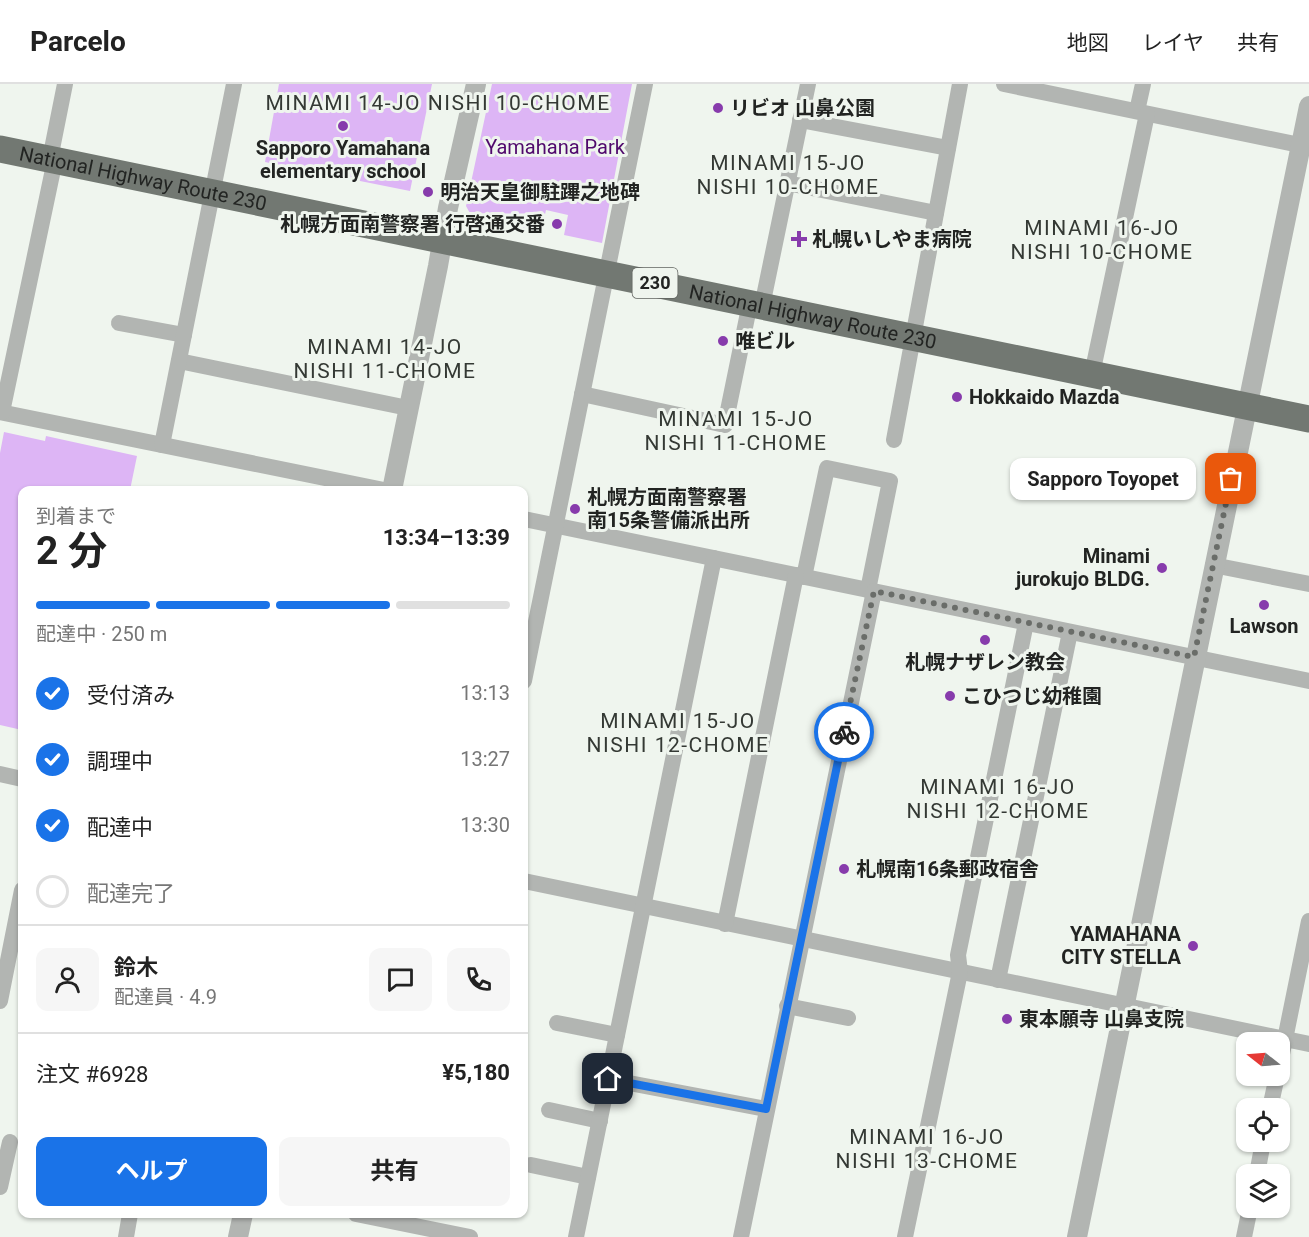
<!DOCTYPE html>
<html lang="ja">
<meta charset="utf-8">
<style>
:root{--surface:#fff;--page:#f6f6f6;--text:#222;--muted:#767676;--line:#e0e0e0;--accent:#1a73e8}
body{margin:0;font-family:Roboto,"Noto Sans JP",sans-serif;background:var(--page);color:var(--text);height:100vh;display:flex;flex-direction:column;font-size:22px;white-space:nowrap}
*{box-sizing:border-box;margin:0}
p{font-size:20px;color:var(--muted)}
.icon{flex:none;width:33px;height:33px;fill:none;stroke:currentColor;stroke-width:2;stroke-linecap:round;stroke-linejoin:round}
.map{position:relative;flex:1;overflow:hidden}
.side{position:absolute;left:18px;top:402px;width:510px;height:732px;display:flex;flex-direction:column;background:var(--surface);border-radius:12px;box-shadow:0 2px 4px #0004}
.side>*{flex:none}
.needle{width:39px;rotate:287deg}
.buttons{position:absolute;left:1236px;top:948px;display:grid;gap:12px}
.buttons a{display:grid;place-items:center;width:54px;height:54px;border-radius:12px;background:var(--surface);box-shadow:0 2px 4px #0004;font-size:30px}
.pin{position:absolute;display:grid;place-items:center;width:51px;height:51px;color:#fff;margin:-26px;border-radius:12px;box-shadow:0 3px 9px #0006}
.courier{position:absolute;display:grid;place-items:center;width:60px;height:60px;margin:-30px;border:4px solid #1a73e8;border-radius:50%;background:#fff;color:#222;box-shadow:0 2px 8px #0007}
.bubble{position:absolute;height:42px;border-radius:12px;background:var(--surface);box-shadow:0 2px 4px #0004;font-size:20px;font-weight:700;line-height:42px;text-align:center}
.overview em{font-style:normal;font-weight:700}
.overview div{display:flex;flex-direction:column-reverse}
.overview{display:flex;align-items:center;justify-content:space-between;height:102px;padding:0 18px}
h1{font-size:39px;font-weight:700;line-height:45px}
.bar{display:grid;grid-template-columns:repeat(4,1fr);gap:9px 6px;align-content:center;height:72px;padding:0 18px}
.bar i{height:8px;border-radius:4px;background:var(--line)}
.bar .selected{background:var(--accent)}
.bar p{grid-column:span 4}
.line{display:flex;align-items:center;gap:15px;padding:0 18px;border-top:2px solid var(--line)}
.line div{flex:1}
.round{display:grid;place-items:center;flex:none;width:63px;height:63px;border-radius:12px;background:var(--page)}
ol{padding:0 18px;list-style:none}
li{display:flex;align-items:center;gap:18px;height:66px}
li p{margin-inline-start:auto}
li .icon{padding:6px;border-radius:50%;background:var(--accent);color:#fff;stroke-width:4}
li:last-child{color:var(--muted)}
li i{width:33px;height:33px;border:3px solid var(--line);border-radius:50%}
.action{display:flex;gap:12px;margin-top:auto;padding:12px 18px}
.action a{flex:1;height:69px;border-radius:12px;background:var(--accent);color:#fff;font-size:24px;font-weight:700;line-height:69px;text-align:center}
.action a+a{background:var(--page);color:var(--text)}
header{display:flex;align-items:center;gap:36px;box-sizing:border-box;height:84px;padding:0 30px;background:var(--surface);border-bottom:2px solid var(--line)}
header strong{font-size:28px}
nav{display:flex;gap:33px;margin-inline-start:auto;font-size:21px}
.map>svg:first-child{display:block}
.green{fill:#ddb5f5}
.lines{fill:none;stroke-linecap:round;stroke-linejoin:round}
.minor{stroke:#b2b5b2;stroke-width:16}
.tertiary{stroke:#b2b5b2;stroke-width:20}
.trunk{stroke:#727872;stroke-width:27}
.done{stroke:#6a6d69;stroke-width:6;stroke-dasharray:0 10.8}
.route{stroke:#1a73e8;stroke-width:8}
.poi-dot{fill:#873bac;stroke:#eff5ee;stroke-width:2}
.labels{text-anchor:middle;stroke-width:6;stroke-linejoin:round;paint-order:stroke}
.shield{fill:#eff5ee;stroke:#60635f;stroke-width:1.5}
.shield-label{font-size:18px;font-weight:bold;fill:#222422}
.poi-label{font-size:20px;font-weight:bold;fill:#222422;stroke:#eff5ee;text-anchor:start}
.park-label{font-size:20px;fill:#50096c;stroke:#eff5ee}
.street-label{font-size:20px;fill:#222422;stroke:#eff5ee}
.neighbourhood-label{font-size:21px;letter-spacing:1.5px;fill:#343934;stroke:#eff5ee}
</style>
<header>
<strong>Parcelo</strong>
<nav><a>地図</a><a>レイヤ</a><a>共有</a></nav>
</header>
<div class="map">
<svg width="1309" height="1153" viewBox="0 0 1309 1153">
<rect width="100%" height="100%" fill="#eff5ee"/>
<g class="green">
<path d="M279,0H432L410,107L265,78Z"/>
<path d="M492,0H632L602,159L564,151L568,131L546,126L541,148L473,135L466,122Z"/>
<path d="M4,348L45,357L46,352L137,372L130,406H22V646L0,641V369Z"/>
</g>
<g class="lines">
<g class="minor">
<path d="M1004,0L1309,63"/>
<path d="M1137,27L1143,0"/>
<path d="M800,36L948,64"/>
<path d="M50,75L65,0"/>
<path d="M787,99L936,129"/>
<path d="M762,222L808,0"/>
<path d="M119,239L184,251"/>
<path d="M179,277L408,324"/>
<path d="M1092,290L1147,30"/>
<path d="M582,310L725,341L750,219"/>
<path d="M0,328L384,406"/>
<path d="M2,328L55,76"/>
<path d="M894,356L960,0"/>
<path d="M162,361L234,0"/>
<path d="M524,435L1309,597"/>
<path d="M1213,481L1309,500"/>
<path d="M804,493L827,384L890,397L868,506"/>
<path d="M524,597L645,0"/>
<path d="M0,690L22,695"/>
<path d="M524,797L1309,960"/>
<path d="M725,840L796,491"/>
<path d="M998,896L1070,548"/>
<path d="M0,917L22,806"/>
<path d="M787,922L848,934"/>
<path d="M557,939L617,951"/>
<path d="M1280,980L1309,837"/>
<path d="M608,995L766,1025"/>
<path d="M1270,1024L1277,992"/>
<path d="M549,1026L600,1037"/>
<path d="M531,1081L588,1093"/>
<path d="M1257,1090L1263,1058"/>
<path d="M0,1103L10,1058"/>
<path d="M356,1130L470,1153"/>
<path d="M126,1153L130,1130"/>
<path d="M576,1153L714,474"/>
<path d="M741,1153L874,507"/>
<path d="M905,1153L960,888L958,871L1026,539"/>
<path d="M1244,1153L1250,1124"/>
</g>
<g class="tertiary">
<path d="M392,406L438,182L448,124L476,0"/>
<path d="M238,1153L243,1130"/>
<path d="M1077,1153L1309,22"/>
</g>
<path class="trunk" id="s1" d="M0,65L1309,335"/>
</g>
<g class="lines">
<path class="done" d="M844,648L874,507L1194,573L1231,395"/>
<path class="route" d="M608,995L766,1025L844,648"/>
</g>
<g class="poi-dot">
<circle cx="718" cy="24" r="6"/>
<circle cx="343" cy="42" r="6"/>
<circle cx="428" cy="108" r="6"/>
<circle cx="557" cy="140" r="6"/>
<path d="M796 146h6v6h6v6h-6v6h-6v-6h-6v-6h6z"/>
<circle cx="723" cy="257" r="6"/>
<circle cx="957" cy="313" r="6"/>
<circle cx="575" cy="425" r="6"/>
<circle cx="1162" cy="484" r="6"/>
<circle cx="1264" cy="521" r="6"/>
<circle cx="985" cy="556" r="6"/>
<circle cx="950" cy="612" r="6"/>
<circle cx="844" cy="785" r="6"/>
<circle cx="1193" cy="862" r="6"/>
<circle cx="1007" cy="935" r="6"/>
</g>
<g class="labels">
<rect class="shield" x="632.5" y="184" width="45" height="30" rx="4.5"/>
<g class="shield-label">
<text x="655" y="205">230</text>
</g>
<g class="poi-label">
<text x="730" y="31">リビオ 山鼻公園</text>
<text x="343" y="71" text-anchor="middle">Sapporo Yamahana<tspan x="343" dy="23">elementary school</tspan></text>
<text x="440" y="115">明治天皇御駐蹕之地碑</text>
<text x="545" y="147" text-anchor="end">札幌方面南警察署 行啓通交番</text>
<text x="812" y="162">札幌いしやま病院</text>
<text x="735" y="264">唯ビル</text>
<text x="969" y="320">Hokkaido Mazda</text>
<text x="587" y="420">札幌方面南警察署<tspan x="587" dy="23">南15条警備派出所</tspan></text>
<text x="1150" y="479" text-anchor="end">Minami<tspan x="1150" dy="23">jurokujo BLDG.</tspan></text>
<text x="1264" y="549" text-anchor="middle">Lawson</text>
<text x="985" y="585" text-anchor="middle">札幌ナザレン教会</text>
<text x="962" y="619">こひつじ幼稚園</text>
<text x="856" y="792">札幌南16条郵政宿舎</text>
<text x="1181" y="857" text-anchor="end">YAMAHANA<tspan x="1181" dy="23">CITY STELLA</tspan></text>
<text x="1019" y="942">東本願寺 山鼻支院</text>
</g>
<g class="park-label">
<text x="555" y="70">Yamahana Park</text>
</g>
<g class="street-label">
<text dy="7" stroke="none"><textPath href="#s1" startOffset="146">National Highway Route 230</textPath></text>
<text dy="7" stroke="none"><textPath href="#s1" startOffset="830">National Highway Route 230</textPath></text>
</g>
<g class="neighbourhood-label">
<text x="438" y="26">MINAMI 14-JO NISHI 10-CHOME</text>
<text x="788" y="86">MINAMI 15-JO<tspan x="788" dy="24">NISHI 10-CHOME</tspan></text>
<text x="1102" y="151">MINAMI 16-JO<tspan x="1102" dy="24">NISHI 10-CHOME</tspan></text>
<text x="385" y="270">MINAMI 14-JO<tspan x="385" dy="24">NISHI 11-CHOME</tspan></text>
<text x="736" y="342">MINAMI 15-JO<tspan x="736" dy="24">NISHI 11-CHOME</tspan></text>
<text x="678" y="644">MINAMI 15-JO<tspan x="678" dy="24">NISHI 12-CHOME</tspan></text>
<text x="998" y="710">MINAMI 16-JO<tspan x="998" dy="24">NISHI 12-CHOME</tspan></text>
<text x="927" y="1060">MINAMI 16-JO<tspan x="927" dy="24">NISHI 13-CHOME</tspan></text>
</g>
</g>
</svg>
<div class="buttons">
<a><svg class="needle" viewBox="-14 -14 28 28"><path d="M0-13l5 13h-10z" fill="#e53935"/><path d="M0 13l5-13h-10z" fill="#767676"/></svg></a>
<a><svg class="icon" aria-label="locate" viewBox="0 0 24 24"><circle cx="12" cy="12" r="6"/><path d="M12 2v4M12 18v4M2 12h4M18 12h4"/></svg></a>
<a><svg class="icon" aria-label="layers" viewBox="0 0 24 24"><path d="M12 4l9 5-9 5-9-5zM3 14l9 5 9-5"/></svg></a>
</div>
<div class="pin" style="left:1231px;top:395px;background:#ea580c"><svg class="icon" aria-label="bag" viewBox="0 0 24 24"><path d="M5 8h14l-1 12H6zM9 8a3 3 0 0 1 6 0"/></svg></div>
<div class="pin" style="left:608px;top:995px;background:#1f2937"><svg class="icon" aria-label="home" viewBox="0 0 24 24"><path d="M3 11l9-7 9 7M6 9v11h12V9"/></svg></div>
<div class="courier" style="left:844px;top:648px"><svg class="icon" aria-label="bike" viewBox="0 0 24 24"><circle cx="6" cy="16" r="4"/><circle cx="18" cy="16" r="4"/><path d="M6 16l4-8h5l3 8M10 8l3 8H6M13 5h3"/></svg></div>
<div class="bubble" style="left:1010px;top:374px;width:186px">Sapporo Toyopet</div>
<section class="side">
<div class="overview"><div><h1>2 分</h1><p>到着まで</p></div><em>13:34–13:39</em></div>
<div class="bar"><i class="selected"></i><i class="selected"></i><i class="selected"></i><i></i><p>配達中 · 250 m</p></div>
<ol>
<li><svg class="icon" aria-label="check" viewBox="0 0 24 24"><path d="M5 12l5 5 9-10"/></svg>受付済み<p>13:13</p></li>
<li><svg class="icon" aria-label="check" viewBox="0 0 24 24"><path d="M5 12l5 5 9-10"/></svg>調理中<p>13:27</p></li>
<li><svg class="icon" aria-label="check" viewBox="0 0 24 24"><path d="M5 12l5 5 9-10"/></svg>配達中<p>13:30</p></li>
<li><i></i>配達完了</li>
</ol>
<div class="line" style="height:108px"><a class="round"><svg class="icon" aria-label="person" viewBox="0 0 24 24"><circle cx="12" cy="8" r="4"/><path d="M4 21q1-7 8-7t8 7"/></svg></a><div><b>鈴木</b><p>配達員 · 4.9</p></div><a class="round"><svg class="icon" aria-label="chat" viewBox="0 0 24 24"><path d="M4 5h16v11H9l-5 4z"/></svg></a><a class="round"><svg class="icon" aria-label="phone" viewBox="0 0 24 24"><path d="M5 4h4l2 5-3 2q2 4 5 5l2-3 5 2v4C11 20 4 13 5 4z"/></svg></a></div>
<div class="line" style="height:78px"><div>注文 #6928</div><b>¥5,180</b></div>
<div class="action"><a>ヘルプ</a><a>共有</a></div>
</section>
</div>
